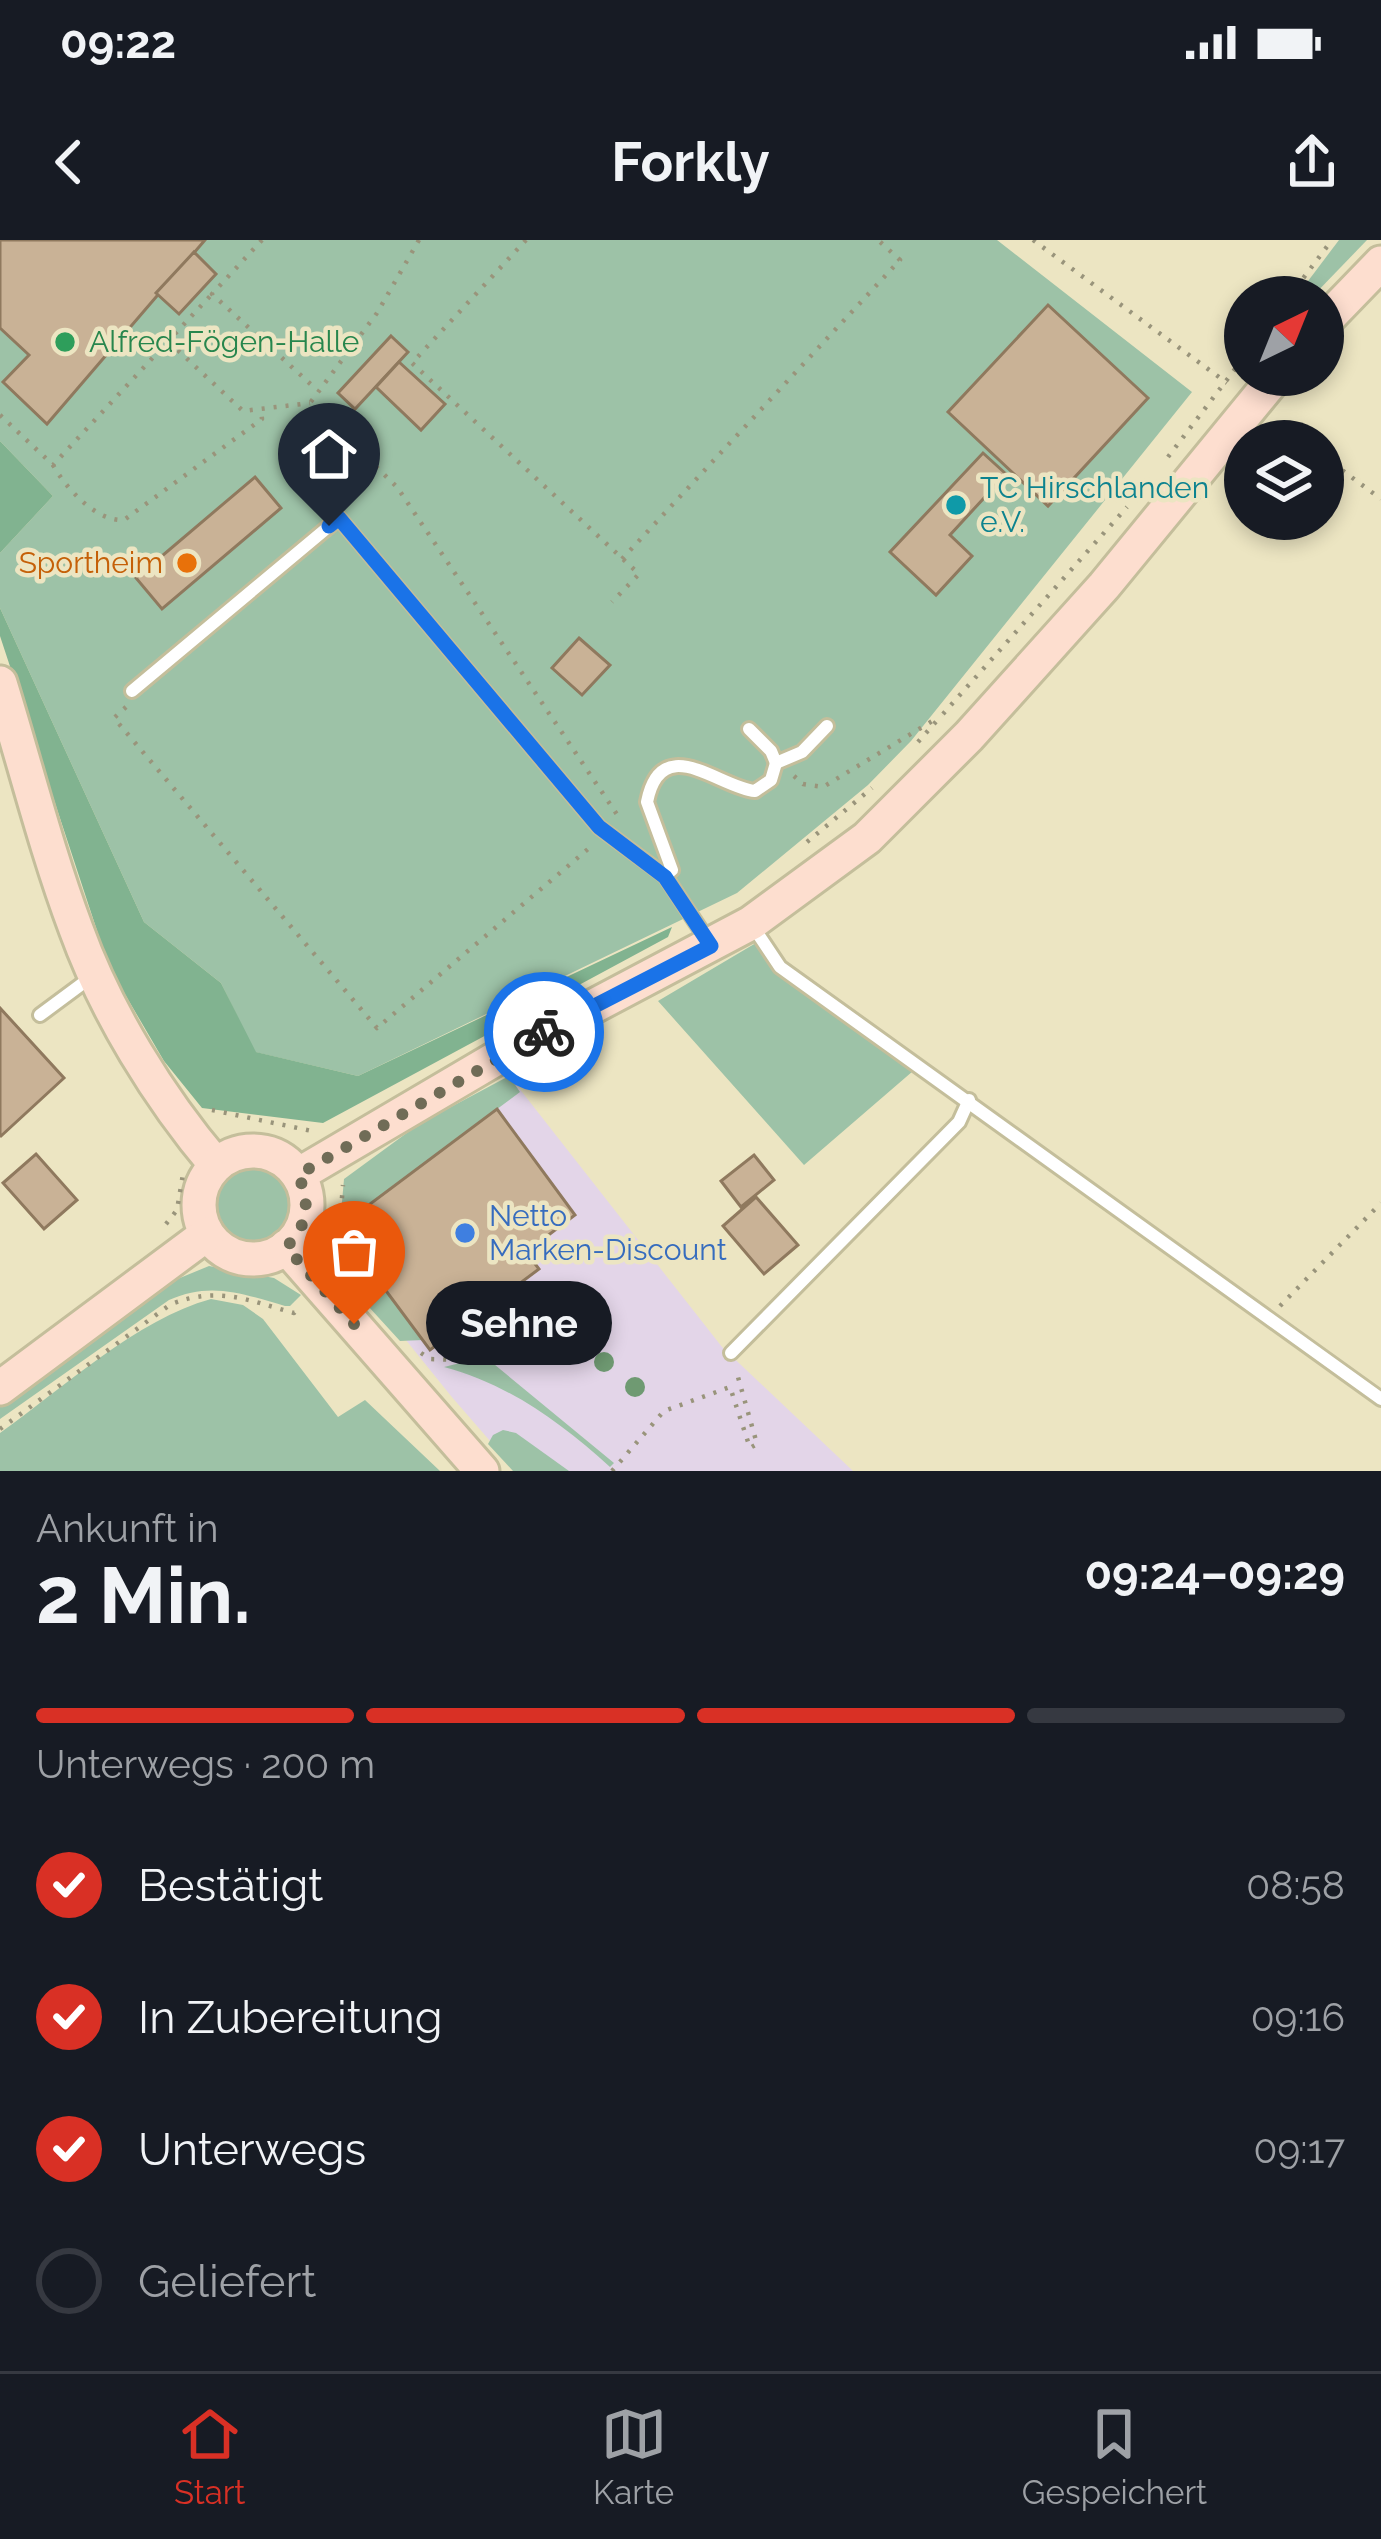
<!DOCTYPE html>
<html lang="de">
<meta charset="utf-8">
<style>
:root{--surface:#171b24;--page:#242831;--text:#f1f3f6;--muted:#9ea1a6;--line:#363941;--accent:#d93025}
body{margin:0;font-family:Raleway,sans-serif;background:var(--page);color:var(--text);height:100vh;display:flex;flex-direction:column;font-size:45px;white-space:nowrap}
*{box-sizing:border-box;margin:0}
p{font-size:39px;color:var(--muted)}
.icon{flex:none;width:66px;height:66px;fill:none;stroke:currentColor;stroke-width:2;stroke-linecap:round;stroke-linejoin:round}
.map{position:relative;height:1231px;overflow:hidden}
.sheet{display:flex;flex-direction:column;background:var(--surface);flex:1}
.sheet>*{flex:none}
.needle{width:78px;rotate:43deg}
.controls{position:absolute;left:1224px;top:36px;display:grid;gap:24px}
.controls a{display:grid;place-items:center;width:120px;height:120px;border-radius:50%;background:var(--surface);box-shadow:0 6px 18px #0003;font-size:60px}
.pin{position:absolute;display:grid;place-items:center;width:102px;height:102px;color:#fff;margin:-123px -51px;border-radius:50% 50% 50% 0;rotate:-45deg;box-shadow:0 0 12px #0007}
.pin .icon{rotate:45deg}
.courier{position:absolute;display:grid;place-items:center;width:120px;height:120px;margin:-60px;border:9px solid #1a73e8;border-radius:50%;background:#fff;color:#222;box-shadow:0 3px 15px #0007}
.bubble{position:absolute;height:84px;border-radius:42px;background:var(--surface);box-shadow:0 6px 18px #0003;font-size:39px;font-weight:700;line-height:84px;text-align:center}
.headline em{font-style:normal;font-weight:700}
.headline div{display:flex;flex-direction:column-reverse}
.headline{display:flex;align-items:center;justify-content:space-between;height:204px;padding:0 36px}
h1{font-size:78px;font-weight:700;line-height:90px}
.bar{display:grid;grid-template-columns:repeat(4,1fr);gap:18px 12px;align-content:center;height:144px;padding:0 36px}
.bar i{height:15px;border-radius:9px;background:var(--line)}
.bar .selected{background:var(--accent)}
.bar p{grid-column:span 4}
ol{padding:0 36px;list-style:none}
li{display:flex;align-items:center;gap:36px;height:132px}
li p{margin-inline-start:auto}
li .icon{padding:12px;border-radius:50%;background:var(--accent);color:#fff;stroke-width:4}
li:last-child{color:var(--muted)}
li i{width:66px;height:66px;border:6px solid var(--line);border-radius:50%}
.status{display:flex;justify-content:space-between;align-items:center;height:84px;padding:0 60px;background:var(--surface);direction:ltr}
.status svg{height:33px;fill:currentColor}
header{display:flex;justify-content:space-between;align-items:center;height:156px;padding:0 36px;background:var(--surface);font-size:54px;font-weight:700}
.dock{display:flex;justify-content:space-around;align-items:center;height:168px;border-top:3px solid var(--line);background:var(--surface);font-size:33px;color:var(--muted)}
.dock a{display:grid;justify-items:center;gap:6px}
.dock .selected{color:var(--accent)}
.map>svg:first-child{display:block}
.commercial{fill:#e3d5e8}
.green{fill:#9dc2a7}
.forest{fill:#81b390}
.building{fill:#c9b296;stroke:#8f795e;stroke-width:3}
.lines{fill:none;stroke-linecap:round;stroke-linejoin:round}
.lane-casing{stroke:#c4be9b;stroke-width:18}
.secondary-casing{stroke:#c4be9b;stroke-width:39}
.path{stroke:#99947b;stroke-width:4.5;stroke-dasharray:3 9;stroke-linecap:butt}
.lane{stroke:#fff;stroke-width:12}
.secondary{stroke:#fddecf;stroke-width:33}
.tree{fill:#6f9a72}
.done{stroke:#706c57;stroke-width:12;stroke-dasharray:0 21.6}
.route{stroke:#1a73e8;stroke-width:15}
.leisure-dot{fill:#2e9e5b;stroke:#ece5c2;stroke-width:4.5}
.culture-dot{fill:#0f9aa8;stroke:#ece5c2;stroke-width:4.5}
.food-dot{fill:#e8710a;stroke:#ece5c2;stroke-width:4.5}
.shop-dot{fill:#3f7fe0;stroke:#ece5c2;stroke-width:4.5}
.labels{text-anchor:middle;stroke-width:9;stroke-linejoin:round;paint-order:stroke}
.leisure-label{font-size:30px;fill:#27864d;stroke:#ece5c2;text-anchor:start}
.culture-label{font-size:30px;fill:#0d838f;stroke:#ece5c2;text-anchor:start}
.food-label{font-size:30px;fill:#c56008;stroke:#ece5c2;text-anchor:end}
.shop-label{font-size:30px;fill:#366cbe;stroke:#ece5c2;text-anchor:start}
</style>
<div class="status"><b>09:22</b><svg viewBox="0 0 49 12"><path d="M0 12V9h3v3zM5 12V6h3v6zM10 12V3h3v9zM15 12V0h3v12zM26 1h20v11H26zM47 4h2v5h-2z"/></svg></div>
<header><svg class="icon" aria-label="back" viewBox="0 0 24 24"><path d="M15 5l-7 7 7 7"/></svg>Forkly<svg class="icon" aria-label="share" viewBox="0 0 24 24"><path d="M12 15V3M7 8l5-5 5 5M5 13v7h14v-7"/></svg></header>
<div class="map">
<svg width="1381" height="1231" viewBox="0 0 1381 1231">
<rect width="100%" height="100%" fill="#ece5c2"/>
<path class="commercial" d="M515,843L722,1107L853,1231H516L451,1156L356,1038V952Z"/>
<g class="green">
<path d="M0,0H997L1192,152L911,501L868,545L737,653L358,836L255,812L221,743L144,682L0,368V313L53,256L0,201Z"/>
<path d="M1339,0H1367L1312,57H1296Z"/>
<path d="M761,700L770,714L920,825L804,925L658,761Z"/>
<path d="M509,836L520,852L362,969L401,1023L423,1100L400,1101L336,1031L344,939L419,884Z"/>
<circle cx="253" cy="965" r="43"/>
<path d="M209,1026L274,1038L301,1055L290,1066H285C243,1054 211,1041 169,1060L0,1179V1162L158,1047Z"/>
<path d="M211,1059L243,1065L263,1079L338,1177L365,1160L440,1231H0V1193C62,1149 137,1079 211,1059Z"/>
<path d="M478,1111L614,1223L610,1227C560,1182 510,1145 444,1127L464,1122Z"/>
<path d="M503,1190L516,1193L569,1231H513L488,1204L493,1195Z"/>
</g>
<g class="forest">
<path d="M0,201L53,256L0,313Z"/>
<path d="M0,368L144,682L221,743L256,812L358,836L672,687L668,697L323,883L202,868L164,821L109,727L0,396Z"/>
</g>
<g class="building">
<path d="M0,0H205L47,184L3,142L29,115L0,88Z"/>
<path d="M194,12L216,34L179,74L156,53Z"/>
<path d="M1048,65L1148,158L1048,266L948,172Z"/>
<path d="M391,96L408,112L355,169L338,153Z"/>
<path d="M399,122L445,164L421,190L376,147Z"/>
<path d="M983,213L1006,234L950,295L972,316L936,355L890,312Z"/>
<path d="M255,237L281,268L162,369L136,338Z"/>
<path d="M579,398L610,425L582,455L552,428Z"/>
<path d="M0,768L64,838L1,896L0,895Z"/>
<path d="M497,869L575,975L526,1012L539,1029L430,1110L378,1040L401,1023L362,970Z"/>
<path d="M36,914L77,960L44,989L3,943Z"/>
<path d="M754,915L774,940L741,967L721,941Z"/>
<path d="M756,957L798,1005L764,1034L723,986Z"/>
</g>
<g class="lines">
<defs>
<g id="lane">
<path d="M132,451L339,278L599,587L665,636L710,704"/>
<path d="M749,489L771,511L776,523"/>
<path d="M776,523L802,512L827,486"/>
<path d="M665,636L672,630L647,562C661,490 720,548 755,551L771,540L776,523"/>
<path d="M752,685L780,727L1381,1159"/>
<path d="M40,775L94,735"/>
<path d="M731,1113L959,882L969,860"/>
</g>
<g id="secondary">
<path d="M1323,83L1381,23"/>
<path d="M0,443C25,524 46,609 76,689C106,772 159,858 216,925"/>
<circle cx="253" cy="965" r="54"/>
<path d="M298,935L507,812L751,683L867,598L969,496L1104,346L1277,135"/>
<path d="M286,1007L482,1231"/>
<path d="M0,1148L207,994"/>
</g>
</defs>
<use href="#lane" class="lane-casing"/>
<use href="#secondary" class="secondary-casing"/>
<g class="path">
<path d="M262,0L212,54L317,150"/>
<path d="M419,0L377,73L310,163L397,247L618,576"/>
<path d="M526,0L412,123L639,334L612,362"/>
<path d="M1033,0L1227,143"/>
<path d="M1289,57L1332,0"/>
<path d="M169,102L243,171L310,163"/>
<path d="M0,175L53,225L212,54"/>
<path d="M1279,183L1303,201"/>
<path d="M1323,216L1381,259"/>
<path d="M1168,217L1245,116"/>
<path d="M53,225C65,247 96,282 124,280L262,179L261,169"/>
<path d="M304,256L358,210"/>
<path d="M622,319L900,20L878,0"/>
<path d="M126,467L114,478L377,788L594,604"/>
<path d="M943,474L1127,267"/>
<path d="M918,502L942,475"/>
<path d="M794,536L803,544L823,547L934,480"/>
<path d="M807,602L872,548"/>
<path d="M212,870L312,891"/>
<path d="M166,984L177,970L183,934"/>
<path d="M337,1018L343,945"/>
<path d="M1280,1066L1381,963"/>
<path d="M468,1082L476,1105"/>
<path d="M421,1113L430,1119L462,1120L497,1079"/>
<path d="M0,1189L171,1064C219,1046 247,1060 294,1073L299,1067"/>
<path d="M612,1231L664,1171L730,1147L750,1208L757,1204L736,1130"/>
</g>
<use href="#lane" class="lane"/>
<use href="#secondary" class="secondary"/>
</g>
<g class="tree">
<circle cx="556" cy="1081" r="10"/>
<circle cx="580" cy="1102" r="10"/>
<circle cx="604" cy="1122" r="10"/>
<circle cx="635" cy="1147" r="10"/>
</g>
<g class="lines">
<path class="done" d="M354,1084L286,1007C308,986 311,963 298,935L544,792"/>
<path class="route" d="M329,286L339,278L599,587L665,637L711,706L544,792"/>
</g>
<circle class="leisure-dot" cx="65" cy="102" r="12"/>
<circle class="culture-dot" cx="956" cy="265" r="12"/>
<circle class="food-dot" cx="187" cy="323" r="12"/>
<circle class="shop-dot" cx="465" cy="993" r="12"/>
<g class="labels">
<g class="leisure-label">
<text x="89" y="112">Alfred-Fögen-Halle</text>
</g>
<g class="culture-label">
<text x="980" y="258">TC Hirschlanden<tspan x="980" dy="34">e.V.</tspan></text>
</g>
<g class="food-label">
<text x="163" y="333">Sportheim</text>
</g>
<g class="shop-label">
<text x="489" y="986">Netto<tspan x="489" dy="34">Marken-Discount</tspan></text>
</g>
</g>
</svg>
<div class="controls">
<a><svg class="needle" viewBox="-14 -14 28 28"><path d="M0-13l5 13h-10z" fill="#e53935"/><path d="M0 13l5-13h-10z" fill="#9ea1a6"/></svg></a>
<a><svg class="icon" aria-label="layers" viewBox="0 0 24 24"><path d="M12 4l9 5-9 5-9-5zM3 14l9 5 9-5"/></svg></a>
</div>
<div class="pin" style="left:354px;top:1084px;background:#ea580c"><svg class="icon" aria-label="bag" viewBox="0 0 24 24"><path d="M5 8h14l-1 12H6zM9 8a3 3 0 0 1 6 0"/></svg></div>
<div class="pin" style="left:329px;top:286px;background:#1f2937"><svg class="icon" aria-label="home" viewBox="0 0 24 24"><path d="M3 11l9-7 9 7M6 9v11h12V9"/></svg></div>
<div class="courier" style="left:544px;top:792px"><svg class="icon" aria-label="bike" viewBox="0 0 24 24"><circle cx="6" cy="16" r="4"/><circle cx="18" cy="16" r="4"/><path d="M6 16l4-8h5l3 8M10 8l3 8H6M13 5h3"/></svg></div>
<div class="bubble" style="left:426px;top:1041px;width:186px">Sehne</div>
</div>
<section class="sheet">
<div class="headline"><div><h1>2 Min.</h1><p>Ankunft in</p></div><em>09:24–09:29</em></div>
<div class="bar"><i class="selected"></i><i class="selected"></i><i class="selected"></i><i></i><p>Unterwegs · 200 m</p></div>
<ol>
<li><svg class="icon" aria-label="check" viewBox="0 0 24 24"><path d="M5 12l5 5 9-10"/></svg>Bestätigt<p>08:58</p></li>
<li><svg class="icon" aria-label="check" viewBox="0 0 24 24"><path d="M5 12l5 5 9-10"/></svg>In Zubereitung<p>09:16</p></li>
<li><svg class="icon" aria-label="check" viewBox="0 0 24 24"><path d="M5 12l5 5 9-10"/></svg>Unterwegs<p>09:17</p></li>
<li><i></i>Geliefert</li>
</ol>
</section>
<nav class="dock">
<a class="selected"><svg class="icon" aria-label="home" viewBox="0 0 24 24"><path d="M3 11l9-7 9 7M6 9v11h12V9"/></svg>Start</a>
<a><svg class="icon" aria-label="map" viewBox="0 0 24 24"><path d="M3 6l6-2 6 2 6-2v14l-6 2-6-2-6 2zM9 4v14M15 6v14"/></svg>Karte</a>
<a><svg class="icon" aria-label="saved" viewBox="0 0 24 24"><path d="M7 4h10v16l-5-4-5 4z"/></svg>Gespeichert</a>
</nav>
